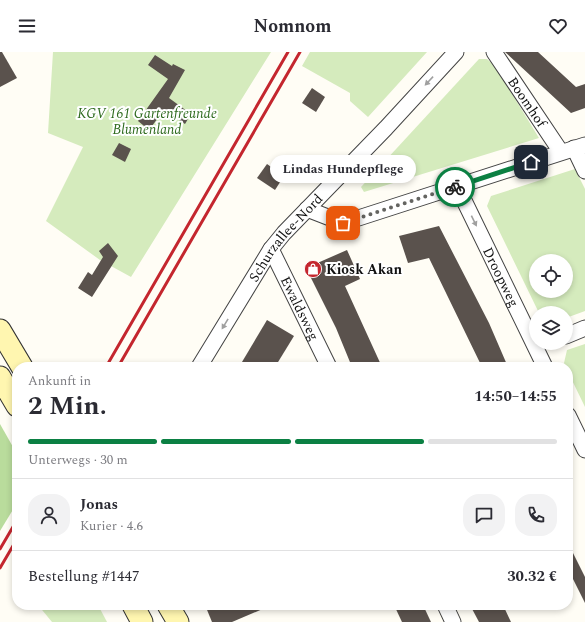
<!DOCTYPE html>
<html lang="de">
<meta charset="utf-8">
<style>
:root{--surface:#fff;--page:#f2f2f3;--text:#2b2b33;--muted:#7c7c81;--line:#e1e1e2;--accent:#0b8043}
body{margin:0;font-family:Spectral,serif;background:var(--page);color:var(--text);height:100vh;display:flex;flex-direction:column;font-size:15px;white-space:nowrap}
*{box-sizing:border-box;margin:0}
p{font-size:13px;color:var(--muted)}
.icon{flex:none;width:22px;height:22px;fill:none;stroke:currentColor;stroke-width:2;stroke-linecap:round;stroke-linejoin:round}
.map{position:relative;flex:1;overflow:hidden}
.panel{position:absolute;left:12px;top:310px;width:561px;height:248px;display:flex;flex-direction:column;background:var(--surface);border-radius:16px;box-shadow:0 2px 6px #0003}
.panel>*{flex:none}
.controls{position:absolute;left:529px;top:202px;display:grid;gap:8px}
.controls a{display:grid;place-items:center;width:44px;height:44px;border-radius:50%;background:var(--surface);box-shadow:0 2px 6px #0003;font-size:20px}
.pin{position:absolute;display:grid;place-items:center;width:34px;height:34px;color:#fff;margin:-17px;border-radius:8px;box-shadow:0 2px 6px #0006}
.courier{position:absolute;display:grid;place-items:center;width:40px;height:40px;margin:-20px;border:3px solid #0b8043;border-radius:50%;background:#fff;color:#222;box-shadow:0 1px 5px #0007}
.bubble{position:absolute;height:28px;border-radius:14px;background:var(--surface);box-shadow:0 2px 6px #0003;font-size:13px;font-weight:700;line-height:28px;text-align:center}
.summary em{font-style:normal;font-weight:700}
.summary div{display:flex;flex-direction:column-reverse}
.summary{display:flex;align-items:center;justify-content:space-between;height:68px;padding:0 16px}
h1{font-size:26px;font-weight:700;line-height:30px}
.bar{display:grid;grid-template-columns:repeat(4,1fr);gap:6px 4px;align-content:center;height:48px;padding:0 16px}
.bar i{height:5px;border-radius:3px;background:var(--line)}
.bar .selected{background:var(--accent)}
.bar p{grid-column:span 4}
.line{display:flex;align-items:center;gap:10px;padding:0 16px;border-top:1px solid var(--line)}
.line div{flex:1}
.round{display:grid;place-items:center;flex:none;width:42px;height:42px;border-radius:16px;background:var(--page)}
header{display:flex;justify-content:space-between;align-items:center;height:52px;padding:0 16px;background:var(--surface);font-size:18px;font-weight:700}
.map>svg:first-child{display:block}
.green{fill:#d5ebbd;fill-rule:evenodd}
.forest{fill:#b9dc9c}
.building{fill:#5a524d}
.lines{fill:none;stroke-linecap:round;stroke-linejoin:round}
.street-casing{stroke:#444;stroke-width:17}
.secondary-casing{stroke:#333;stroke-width:23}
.street{stroke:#fff;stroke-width:15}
.secondary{stroke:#fff6b0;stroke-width:21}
.rail{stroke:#c4262e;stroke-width:3}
.oneway{fill:#a0a0a0}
.done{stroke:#646461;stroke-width:4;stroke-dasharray:0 7.2}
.route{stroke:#0b8043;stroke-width:5}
.labels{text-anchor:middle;stroke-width:4;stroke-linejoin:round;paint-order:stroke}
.street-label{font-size:14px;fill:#111;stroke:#fff}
.park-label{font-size:14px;font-style:italic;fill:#2f6b1f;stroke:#fff}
.poi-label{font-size:14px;font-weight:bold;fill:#111;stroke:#fff;text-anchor:start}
</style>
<header><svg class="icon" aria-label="menu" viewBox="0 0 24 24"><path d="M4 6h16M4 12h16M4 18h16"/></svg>Nomnom<svg class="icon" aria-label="heart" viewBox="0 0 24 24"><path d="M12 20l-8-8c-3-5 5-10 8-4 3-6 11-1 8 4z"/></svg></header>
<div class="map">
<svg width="585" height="570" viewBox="0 0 585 570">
<rect width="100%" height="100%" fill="#fffdf5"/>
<g class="green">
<path d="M53,0H271L131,225L100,208L46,169L83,95L48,81Z"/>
<path d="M310,0H427L368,65L350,49V41L302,14Z"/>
<path d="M479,7H487L495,14L539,86L364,140L361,135Z"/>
<path d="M575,117L585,137V259L566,266V261H539L487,154L491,144ZM536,209H566V239H536Z"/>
<path d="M585,292V355L568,320V315H566L564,311L567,298Z"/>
<path d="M38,553H98L107,570H52Z"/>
</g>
<path class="forest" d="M0,372L17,402V451L0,479Z"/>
<g class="building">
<path d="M0,0H2L17,26L0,35Z"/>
<path d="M505,0H538L576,35L585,32V56L571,61Z"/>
<path d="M155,3L172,14L173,12L185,18L169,46L191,62L185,72L164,58L149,78L138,69L168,27L148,13Z"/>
<path d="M312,36L325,45L316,60L302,51Z"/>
<path d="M119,91L131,97L125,110L112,103Z"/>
<path d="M267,112L284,124L275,138L257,126Z"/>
<path d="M439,174L489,271L508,315H482L429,206L408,211L399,184Z"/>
<path d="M108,191L118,204L92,245L78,236L88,220L92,223L103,205L99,199Z"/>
<path d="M347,198L360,227L345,234L382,315H352L336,276L306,216Z"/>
<path d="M267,268L294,284L275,315H239Z"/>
<path d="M568,491L585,525V551L568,517Z"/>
<path d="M205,553H272L232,570H212Z"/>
<path d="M394,553H423L431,570H402Z"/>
<path d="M470,553H503L511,570H479Z"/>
</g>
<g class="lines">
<defs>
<g id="street">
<path id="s1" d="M494,0L561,100"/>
<path d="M574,96L585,119"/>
<path id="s2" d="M457,134L545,315"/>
<path d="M307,157L343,171L585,93"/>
<path id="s3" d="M271,197L329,315"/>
<path d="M566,284L585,276"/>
<path id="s4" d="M199,315L271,197L284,181L386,76L456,0"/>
<path d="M568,363L585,398"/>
<path d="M445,553L453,570"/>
</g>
<g id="secondary">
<path d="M0,278L22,315"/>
<path d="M0,325L17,354"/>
<path d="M133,553L142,570"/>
<path d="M168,553L178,570"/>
</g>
</defs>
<use href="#street" class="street-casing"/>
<use href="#secondary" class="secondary-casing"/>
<use href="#street" class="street"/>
<use href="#secondary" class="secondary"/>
<g class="rail">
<path d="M106,315L288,0"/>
<path d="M118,315L300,0"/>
<path d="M0,497L17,468"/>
<path d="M0,516L17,487"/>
</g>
</g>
<defs><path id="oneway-solid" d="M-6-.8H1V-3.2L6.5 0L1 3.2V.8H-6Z"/></defs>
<g class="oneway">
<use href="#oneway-solid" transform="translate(429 29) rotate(133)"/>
<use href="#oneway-solid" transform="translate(474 169) rotate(64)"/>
<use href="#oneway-solid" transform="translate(225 272) rotate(121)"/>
</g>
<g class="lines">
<path class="done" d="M343,171L455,135"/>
<path class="route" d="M455,135L531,110"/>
</g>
<defs>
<symbol id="shop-disc" viewBox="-11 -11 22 22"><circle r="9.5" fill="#c4262e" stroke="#fff"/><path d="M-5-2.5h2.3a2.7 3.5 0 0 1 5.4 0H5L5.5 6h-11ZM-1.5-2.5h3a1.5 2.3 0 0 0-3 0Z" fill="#fff"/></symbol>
</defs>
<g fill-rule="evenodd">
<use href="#shop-disc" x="303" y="207" width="20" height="20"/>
</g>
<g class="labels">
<g class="street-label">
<text dy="5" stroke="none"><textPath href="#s1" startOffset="60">Boomhof</textPath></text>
<text dy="5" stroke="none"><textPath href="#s4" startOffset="156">Schurzallee-Nord</textPath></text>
<text dy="5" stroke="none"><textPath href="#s2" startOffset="101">Droopweg</textPath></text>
<text dy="5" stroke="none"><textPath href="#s3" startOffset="66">Ewaldsweg</textPath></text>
</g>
<g class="park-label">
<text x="147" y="66">KGV 161 Gartenfreunde<tspan x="147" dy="16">Blumenland</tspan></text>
</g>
<g class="poi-label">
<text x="326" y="222">Kiosk Akan</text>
</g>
</g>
</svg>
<div class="controls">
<a><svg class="icon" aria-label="locate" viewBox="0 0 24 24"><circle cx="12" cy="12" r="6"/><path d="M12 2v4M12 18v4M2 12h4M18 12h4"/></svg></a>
<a><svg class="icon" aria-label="layers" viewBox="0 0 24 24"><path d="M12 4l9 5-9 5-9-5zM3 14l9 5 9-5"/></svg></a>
</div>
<div class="pin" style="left:343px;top:171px;background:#ea580c"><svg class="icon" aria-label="bag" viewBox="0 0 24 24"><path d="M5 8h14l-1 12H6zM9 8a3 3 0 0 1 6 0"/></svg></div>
<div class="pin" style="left:531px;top:110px;background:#1f2937"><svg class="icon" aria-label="home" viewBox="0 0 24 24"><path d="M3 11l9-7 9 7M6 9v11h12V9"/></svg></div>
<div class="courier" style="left:455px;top:135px"><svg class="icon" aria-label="bike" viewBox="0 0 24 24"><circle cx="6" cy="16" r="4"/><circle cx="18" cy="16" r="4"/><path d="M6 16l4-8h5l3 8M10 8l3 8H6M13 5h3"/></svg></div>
<div class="bubble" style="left:270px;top:103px;width:146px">Lindas Hundepflege</div>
<section class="panel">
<div class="summary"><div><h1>2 Min.</h1><p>Ankunft in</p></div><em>14:50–14:55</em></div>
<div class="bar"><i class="selected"></i><i class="selected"></i><i class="selected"></i><i></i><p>Unterwegs · 30 m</p></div>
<div class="line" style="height:72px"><a class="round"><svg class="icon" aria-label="person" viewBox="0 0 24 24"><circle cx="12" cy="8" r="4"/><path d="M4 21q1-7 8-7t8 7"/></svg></a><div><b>Jonas</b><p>Kurier · 4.6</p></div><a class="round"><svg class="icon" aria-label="chat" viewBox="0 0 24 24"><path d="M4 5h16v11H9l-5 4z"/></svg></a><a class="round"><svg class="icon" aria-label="phone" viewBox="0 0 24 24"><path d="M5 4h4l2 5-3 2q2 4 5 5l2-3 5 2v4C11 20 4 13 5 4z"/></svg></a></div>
<div class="line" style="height:52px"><div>Bestellung #1447</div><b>30.32 €</b></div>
</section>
</div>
